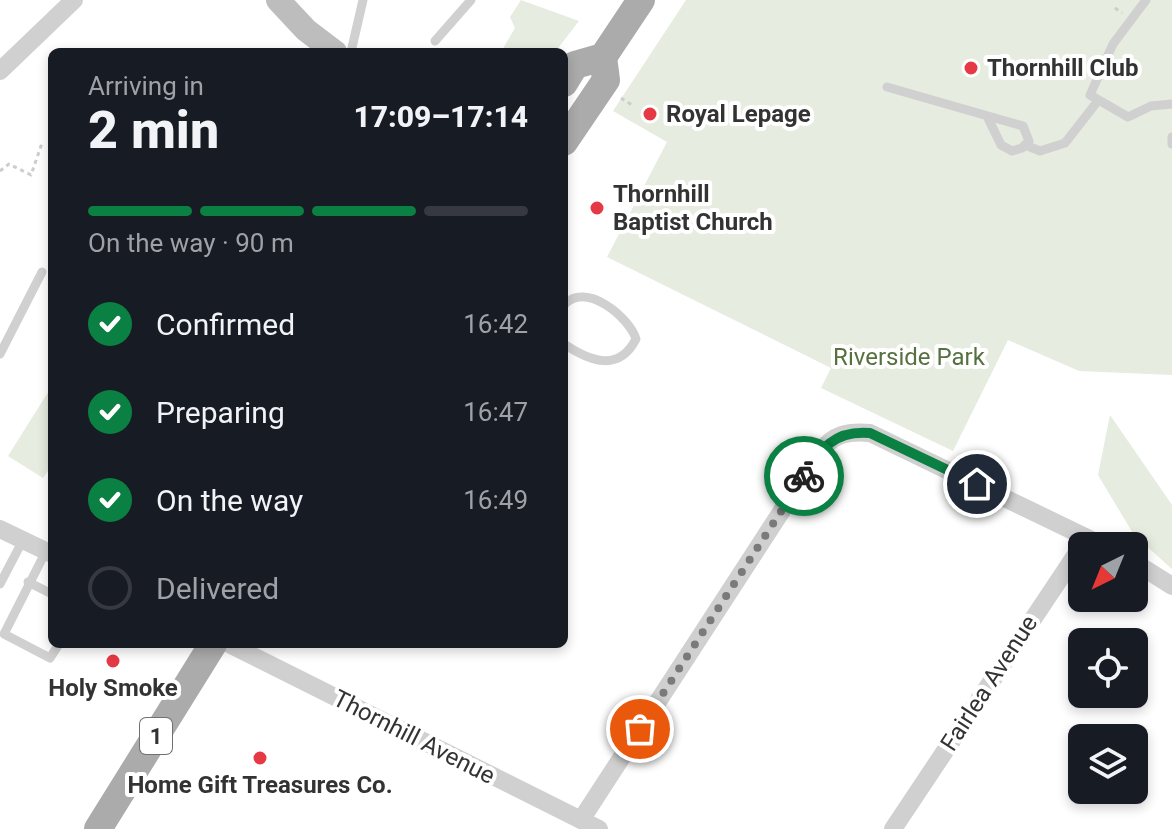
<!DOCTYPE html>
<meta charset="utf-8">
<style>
:root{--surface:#171b24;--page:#20242c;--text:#f1f3f6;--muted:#9ea1a6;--line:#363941;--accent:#0b8043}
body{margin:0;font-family:Roboto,sans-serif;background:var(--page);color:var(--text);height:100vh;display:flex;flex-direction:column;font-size:30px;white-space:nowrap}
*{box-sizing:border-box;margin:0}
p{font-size:26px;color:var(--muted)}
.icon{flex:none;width:44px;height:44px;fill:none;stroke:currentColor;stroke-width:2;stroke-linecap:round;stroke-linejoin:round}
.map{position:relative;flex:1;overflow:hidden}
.panel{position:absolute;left:48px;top:48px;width:520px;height:600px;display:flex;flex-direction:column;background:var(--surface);border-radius:12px;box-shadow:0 4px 12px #0003}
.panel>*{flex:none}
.needle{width:52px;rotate:223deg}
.controls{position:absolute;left:1068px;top:532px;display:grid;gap:16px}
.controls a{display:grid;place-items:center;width:80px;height:80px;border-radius:12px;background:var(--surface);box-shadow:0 4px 12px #0003;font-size:40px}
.pin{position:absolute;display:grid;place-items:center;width:68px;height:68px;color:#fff;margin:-34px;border:4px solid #fff;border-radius:50%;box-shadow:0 2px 8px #0007}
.courier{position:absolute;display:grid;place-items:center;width:80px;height:80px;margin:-40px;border:6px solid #0b8043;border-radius:50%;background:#fff;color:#222;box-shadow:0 2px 10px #0007}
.headline em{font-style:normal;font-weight:800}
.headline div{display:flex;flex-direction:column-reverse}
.headline{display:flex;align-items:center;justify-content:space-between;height:136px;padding:0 40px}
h1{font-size:52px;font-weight:800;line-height:60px}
.bar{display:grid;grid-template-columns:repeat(4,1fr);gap:12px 8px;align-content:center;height:96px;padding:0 40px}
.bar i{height:10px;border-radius:6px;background:var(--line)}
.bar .selected{background:var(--accent)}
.bar p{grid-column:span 4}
ol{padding:0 40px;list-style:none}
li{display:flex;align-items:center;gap:24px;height:88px}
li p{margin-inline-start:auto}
li .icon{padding:8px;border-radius:50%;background:var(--accent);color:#fff;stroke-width:4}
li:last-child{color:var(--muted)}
li i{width:44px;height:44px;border:4px solid var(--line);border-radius:50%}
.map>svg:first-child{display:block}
.green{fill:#e6ecdf}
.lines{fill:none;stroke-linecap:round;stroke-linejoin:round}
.path{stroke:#cdcdcd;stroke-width:3;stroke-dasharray:4 4;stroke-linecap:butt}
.lane{stroke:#d0d0d0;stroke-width:9}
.street{stroke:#d0d0d0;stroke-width:18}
.secondary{stroke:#bdbdbd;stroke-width:24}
.primary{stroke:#ababab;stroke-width:28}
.done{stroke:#7a7a7a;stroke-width:8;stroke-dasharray:0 14.4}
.route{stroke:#0b8043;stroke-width:10}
.poi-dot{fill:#e63946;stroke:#fff;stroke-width:3}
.labels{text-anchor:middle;stroke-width:8;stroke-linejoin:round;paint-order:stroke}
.shield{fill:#fff;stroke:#707070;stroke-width:2}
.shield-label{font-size:22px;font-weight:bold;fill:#333}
.poi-label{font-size:24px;font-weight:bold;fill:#333;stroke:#fff;text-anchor:start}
.park-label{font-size:24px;fill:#56703f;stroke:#fff}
.street-label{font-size:24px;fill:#333;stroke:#fff}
</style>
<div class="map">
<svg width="1172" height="829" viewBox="0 0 1172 829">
<rect width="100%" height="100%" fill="#fff"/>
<g class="green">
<path d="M521,0L579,21L555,52H501L515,28L510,17Z"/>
<path d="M686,0H1172V375L1079,371L1008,340L953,451L821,388L831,368L607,257L667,142L613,111Z"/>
<path d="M52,386V465L43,478L8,456Z"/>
<path d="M1110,415L1172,505V569L1134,535L1098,475Z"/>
</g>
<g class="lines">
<g class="path">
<path d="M1115,8L1122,13"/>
<path d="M621,98L632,105"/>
<path d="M0,171L9,164L31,175L42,143"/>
</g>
<g class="lane">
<path d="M1146,0L1113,44L1090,95L1128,117L1151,106L1172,104"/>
<path d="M435,41L471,0"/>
<path d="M351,52L363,0"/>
<path d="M887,87L1023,126L1029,141L1022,148L1012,151L1001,145L987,116"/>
<path d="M1172,137V144"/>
<path d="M1025,145L1040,151L1065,143L1097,102"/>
<path d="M564,305C586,281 629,317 636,339C619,372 591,362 564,344"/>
<path d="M0,354L42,272"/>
<path d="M46,551L4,634L50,658L59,644"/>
<path d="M28,582L52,594"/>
<path d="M0,584L23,540"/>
</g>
<g class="street">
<path d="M0,71L74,0"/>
<path d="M0,529L52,554"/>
<path d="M1134,562L1172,586"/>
<path d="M229,644L599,829"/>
<path d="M581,820L820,452C833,434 848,431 870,433L1104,546"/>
<path d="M893,829L1087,538"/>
</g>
<path class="secondary" d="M278,0L306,30L335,52"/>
<g class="primary">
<path d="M564,83L575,65L603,57L641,0"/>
<path d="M564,142L606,80L603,57"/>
<path d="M98,829L213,644"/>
</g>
</g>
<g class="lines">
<path class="done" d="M640,729L804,476"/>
<path class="route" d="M804,476C822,448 834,430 870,433L977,484"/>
</g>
<g class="poi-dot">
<circle cx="971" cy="68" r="8"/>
<circle cx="650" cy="114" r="8"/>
<circle cx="597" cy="208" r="8"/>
<circle cx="113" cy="661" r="8"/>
<circle cx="260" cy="758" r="8"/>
</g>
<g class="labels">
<rect class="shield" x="140" y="718" width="32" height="36" rx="6"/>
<g class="shield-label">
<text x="156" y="744">1</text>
</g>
<g class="poi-label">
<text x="987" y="76">Thornhill Club</text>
<text x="666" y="122">Royal Lepage</text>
<text x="613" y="202">Thornhill<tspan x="613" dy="28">Baptist Church</tspan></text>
<text x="113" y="696" text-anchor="middle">Holy Smoke</text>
<text x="260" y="793" text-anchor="middle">Home Gift Treasures Co.</text>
</g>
<g class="park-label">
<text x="909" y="365">Riverside Park</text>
</g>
<g class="street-label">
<text transform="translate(989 683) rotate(-57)" y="8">Fairlea Avenue</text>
<text transform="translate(414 737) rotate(27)" y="8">Thornhill Avenue</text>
</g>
</g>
</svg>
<div class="controls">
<a><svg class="needle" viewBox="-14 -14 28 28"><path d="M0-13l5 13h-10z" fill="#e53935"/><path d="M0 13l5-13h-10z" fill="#9ea1a6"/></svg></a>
<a><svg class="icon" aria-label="locate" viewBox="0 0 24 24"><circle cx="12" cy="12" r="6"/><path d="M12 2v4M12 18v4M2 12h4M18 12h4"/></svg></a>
<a><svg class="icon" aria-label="layers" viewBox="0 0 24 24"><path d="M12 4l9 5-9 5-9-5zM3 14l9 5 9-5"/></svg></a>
</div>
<div class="pin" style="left:640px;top:729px;background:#ea580c"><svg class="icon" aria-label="bag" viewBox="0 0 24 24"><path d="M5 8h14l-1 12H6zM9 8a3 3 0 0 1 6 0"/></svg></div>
<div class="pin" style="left:977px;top:484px;background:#1f2937"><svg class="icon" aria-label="home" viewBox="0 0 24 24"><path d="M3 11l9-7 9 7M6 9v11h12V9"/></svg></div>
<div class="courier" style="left:804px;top:476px"><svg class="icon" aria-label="bike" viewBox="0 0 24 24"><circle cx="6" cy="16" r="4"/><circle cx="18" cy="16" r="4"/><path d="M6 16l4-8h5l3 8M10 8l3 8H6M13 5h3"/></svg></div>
<section class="panel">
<div class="headline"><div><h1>2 min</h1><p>Arriving in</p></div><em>17:09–17:14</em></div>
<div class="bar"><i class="selected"></i><i class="selected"></i><i class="selected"></i><i></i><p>On the way · 90 m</p></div>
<ol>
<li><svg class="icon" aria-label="check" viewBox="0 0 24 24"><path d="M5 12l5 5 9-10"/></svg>Confirmed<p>16:42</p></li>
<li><svg class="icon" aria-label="check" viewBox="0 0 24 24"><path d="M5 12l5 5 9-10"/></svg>Preparing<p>16:47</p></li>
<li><svg class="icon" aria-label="check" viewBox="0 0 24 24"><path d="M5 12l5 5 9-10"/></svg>On the way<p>16:49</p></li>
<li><i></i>Delivered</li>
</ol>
</section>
</div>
